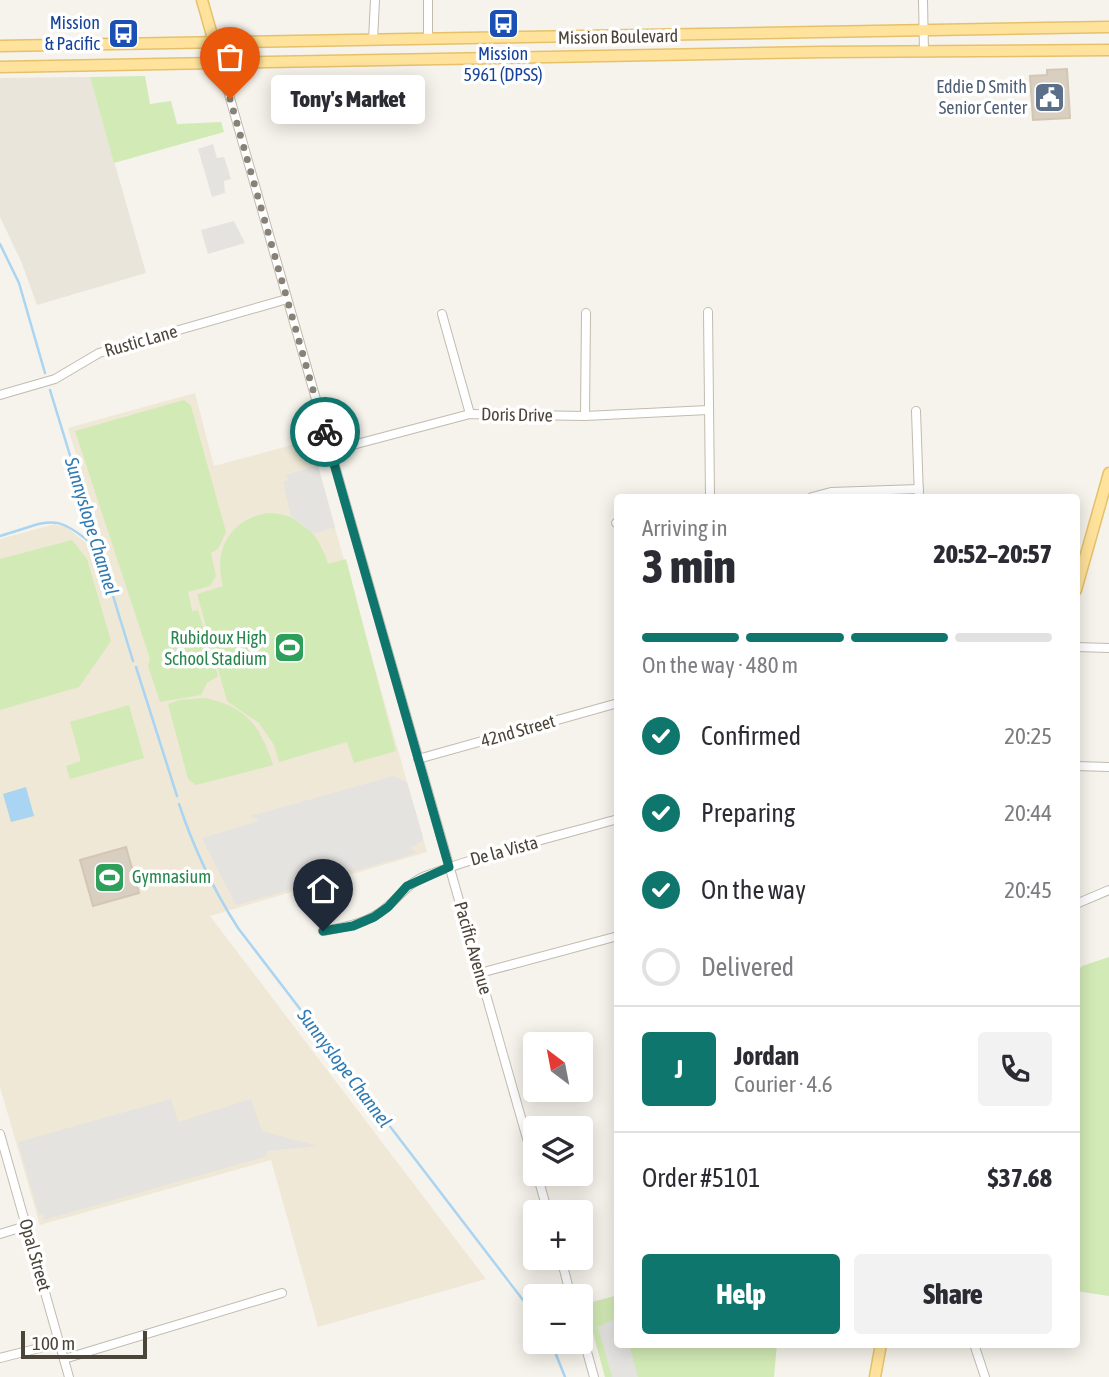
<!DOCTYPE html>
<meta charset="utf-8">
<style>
:root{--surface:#fff;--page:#f2f2f3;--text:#2b2b33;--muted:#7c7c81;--line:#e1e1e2;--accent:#0f766e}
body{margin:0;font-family:"Asap Condensed",sans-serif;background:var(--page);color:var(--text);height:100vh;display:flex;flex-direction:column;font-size:26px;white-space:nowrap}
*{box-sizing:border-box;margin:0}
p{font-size:23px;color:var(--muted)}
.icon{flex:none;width:38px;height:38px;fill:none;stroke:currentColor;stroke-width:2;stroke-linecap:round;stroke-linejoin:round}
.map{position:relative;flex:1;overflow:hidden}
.drawer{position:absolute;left:614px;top:494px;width:466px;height:854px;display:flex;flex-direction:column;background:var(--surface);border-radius:7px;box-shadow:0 4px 18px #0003}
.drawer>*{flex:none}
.needle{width:46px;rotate:328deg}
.controls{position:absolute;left:523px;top:1032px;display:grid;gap:14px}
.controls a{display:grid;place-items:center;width:70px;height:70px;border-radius:7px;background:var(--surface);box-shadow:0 4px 18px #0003;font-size:35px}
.scale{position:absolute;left:21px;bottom:18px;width:126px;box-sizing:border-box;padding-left:7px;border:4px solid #4b4439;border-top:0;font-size:19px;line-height:24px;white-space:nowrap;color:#4b4439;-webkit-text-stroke:5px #fff;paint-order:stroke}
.pin{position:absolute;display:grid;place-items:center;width:60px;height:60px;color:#fff;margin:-72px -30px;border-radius:50% 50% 50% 0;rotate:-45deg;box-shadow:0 0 7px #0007}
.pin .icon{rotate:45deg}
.courier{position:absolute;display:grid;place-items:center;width:70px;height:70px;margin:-35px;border:5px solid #0f766e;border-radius:50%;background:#fff;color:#222;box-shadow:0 2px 9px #0007}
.bubble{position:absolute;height:49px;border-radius:7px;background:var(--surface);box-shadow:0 4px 18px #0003;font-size:23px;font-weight:800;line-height:49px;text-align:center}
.head em{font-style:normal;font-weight:800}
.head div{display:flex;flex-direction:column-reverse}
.head{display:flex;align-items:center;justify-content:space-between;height:119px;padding:0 28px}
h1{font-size:46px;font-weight:800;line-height:52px}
.bar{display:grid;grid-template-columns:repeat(4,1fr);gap:10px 7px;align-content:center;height:84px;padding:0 28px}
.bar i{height:9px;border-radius:5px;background:var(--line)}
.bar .selected{background:var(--accent)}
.bar p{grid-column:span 4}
.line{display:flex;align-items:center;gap:18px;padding:0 28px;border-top:2px solid var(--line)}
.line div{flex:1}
.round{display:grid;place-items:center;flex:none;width:74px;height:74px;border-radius:7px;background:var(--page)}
ol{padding:0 28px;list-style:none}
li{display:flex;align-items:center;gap:21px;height:77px}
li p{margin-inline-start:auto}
li .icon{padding:7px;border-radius:50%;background:var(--accent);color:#fff;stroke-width:4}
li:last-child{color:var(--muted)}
li i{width:38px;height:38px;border:4px solid var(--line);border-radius:50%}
.cta{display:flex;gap:14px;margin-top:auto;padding:14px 28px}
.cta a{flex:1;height:80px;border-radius:7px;background:var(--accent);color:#fff;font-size:28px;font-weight:800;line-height:80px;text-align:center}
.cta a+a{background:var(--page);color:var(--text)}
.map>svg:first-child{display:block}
.residential{fill:#eae5da}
.education{fill:#efe8d6}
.green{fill:#d2eab5}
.parking{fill:#e5e3e0}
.water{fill:#a9d4f2}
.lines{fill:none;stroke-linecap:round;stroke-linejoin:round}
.stream{stroke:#a9d4f2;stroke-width:2.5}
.building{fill:#d8cfc1;stroke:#d3c7b4;stroke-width:2}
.minor-casing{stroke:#c2bbae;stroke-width:10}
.major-casing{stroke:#e6c16a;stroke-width:13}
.minor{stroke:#fff;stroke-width:8}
.major{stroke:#ffe39c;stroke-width:10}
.done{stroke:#878178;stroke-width:7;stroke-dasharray:0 12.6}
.route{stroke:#0f766e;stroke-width:9}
.labels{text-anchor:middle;stroke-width:7;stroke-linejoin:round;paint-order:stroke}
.transit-label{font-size:18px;fill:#164399;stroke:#fff;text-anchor:end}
.street-label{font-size:18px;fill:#4b4439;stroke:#fff}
.service-label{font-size:18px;fill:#4e5e75;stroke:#fff;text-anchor:end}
.leisure-label{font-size:18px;fill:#27864d;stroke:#fff;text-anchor:end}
.water-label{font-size:19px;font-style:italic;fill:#2e7ab2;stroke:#fff}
</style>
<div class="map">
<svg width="1109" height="1377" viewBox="0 0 1109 1377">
<rect width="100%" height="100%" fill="#f6f3ec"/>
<path class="residential" d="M90,77L146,273L37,305L21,261L0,217V78Z"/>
<path class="education" d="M195,393L214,466L310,440L427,852L210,916L486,1279L318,1327L271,1160L40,1225L0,1087V539L55,524L68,528L93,549L104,546L68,428Z"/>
<g class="green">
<path d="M145,76L150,104L171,101L177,124L221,122L224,132L114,163L90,77Z"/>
<path d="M184,400L191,406L226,532L218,549L211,553L216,576L210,586L188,592L192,611L198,610L218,676L207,683L201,695L160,702L148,666L150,659L75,431Z"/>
<path d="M269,513C301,514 319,534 328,564L346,559L396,751L354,763L347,742L279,762L274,745L259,723L227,701L197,594L223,586C213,550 230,518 269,513Z"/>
<path d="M72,540L87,559L111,641L79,687L0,710V559Z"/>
<path d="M205,698C247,707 260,726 273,765L196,785L188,779L168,704L179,700Z"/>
<path d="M129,705L144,758L70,779L66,766L81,761L70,722Z"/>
<path d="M1109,957V1296L1076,1291V973L1082,966Z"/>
<path d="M618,1295V1344H777L774,1377H605L585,1304Z"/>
</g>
<g class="parking">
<path d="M213,144L217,158L224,157L231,179L224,181L225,193L212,197L198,149Z"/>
<path d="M234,221L245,243L208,254L201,230Z"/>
<path d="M318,465L335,527L314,534L291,517L283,482L288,480L286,475Z"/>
<path d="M393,776L407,782L423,837L422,841L410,848L417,853L237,905L235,903L202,838L259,821L251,816Z"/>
<path d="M171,1099L178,1122L251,1099L262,1131L317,1146L267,1151V1156L44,1220L43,1214L39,1215L18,1142Z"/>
<path d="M618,1317V1344H629L638,1377H612L598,1327Z"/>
</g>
<path class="water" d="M26,787L34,816L11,822L3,794Z"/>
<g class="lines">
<g class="stream">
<path d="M0,244L19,283L45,373"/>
<path d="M50,390L133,661"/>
<path d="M0,536C49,522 54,510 95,547"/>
<path d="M136,667L177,796"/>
<path d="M179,804C194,849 213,889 238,928L536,1317"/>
<path d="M551,1342L565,1377"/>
</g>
</g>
<g class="building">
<path d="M1067,69L1070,118L1033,120L1030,76L1047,75V70Z"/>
<path d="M126,847L139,893L93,906L80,860Z"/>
</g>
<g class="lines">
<defs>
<g id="minor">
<path d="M428,0V39"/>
<path d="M923,0L924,52"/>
<path d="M373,40L375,0"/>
<path d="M220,63L536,1170"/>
<path d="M708,312L710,497"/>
<path d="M442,314L470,414"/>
<path d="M0,395L55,379L99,353L287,299"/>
<path d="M916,411L919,497"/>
<path d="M585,416L586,313"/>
<path d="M330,451L470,414L585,416L708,410"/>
<path d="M812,497L831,492L919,489"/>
<path d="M616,523L618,522"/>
<path d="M1076,647L1109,648"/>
<path d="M418,759L618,703"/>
<path d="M1076,766L1109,767"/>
<path d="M1076,904L1109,890"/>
<path d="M323,931C346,927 369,923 387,907C401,895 410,881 428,875C490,852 554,837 618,819"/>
<path d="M480,973L618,936"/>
<path d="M0,1134L69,1377"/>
<path d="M537,1174L548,1213"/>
<path d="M0,1234L26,1226"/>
<path d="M561,1258L571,1297"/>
<path d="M581,1330L594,1377"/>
<path d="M974,1344L985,1377"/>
<path d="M0,1358L59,1343"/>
<path d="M64,1359L282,1293"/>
</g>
<g id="major">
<path d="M202,0L220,63"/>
<path d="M0,46L1109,27"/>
<path d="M0,67L823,52L1109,50"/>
<path d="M1076,590L1109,473"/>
<path d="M875,1377L881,1344"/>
</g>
</defs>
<use href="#minor" class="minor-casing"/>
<use href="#major" class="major-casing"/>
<use href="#minor" class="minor"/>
<use href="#major" class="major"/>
</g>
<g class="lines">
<path class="done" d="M230,99L325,432"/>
<path class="route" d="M323,931L353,926L374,917L388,907L407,886L449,867L325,432"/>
</g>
<defs>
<symbol id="bus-square" viewBox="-11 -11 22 22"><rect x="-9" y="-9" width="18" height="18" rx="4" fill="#1a4fb4" stroke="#fff"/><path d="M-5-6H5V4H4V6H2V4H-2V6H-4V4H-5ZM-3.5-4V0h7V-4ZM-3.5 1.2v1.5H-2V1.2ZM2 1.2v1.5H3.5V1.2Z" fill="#fff"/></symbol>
<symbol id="civic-square" viewBox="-11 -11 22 22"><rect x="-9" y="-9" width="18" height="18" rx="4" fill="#5c6f8a" stroke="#fff"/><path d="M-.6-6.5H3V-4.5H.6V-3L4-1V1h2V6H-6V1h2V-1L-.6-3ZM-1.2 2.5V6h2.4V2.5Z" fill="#fff"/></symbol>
<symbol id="stadium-square" viewBox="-11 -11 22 22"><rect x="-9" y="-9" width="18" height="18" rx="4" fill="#2e9e5b" stroke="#fff"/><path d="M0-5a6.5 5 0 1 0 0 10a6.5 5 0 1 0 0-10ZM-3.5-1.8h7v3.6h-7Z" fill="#fff"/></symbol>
</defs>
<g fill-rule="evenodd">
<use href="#bus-square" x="486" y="6" width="35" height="35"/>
<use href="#bus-square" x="106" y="16" width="35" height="35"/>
<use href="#civic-square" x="1032" y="80" width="35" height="35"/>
<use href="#stadium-square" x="272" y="630" width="35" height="35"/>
<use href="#stadium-square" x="92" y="860" width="35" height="35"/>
</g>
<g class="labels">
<g class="transit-label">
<text x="100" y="29">Mission<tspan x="100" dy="21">&amp; Pacific</tspan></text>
<text x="503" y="60" text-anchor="middle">Mission<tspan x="503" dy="21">5961 (DPSS)</tspan></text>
</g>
<g class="street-label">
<text transform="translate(618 37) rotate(-1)" y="6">Mission Boulevard</text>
<text transform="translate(141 341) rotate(-16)" y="6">Rustic Lane</text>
<text transform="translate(517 415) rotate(1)" y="6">Doris Drive</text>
<text transform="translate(518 731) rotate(-16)" y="6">42nd Street</text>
<text transform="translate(504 851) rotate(-15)" y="6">De la Vista</text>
<text transform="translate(473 948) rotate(74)" y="6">Pacific Avenue</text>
<text transform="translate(35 1255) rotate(74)" y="6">Opal Street</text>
</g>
<g class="service-label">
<text x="1027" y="93">Eddie D Smith<tspan x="1027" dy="21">Senior Center</tspan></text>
</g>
<g class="leisure-label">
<text x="267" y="644">Rubidoux High<tspan x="267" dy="21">School Stadium</tspan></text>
<text x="132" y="883" text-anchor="start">Gymnasium</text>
</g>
<g class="water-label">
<text transform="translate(92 526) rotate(73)" y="7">Sunnyslope Channel</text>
<text transform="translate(345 1068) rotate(53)" y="7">Sunnyslope Channel</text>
</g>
</g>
</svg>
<div class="controls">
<a><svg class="needle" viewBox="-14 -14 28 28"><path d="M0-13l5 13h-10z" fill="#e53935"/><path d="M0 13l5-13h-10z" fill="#7c7c81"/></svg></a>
<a><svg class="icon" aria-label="layers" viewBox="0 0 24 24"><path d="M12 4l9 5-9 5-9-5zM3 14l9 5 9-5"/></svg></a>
<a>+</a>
<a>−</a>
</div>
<div class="scale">100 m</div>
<div class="pin" style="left:230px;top:99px;background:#ea580c"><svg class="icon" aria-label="bag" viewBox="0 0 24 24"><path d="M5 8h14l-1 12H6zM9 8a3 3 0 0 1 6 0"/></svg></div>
<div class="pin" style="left:323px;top:931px;background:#1f2937"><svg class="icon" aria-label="home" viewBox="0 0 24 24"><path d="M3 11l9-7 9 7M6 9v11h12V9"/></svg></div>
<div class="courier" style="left:325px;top:432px"><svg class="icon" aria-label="bike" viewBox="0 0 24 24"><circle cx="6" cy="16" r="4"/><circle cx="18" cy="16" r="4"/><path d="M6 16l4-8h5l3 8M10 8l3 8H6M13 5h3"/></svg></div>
<div class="bubble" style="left:271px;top:75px;width:154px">Tony's Market</div>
<section class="drawer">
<div class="head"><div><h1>3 min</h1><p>Arriving in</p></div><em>20:52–20:57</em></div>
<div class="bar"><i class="selected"></i><i class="selected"></i><i class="selected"></i><i></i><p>On the way · 480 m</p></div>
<ol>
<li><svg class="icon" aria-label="check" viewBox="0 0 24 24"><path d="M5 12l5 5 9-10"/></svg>Confirmed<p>20:25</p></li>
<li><svg class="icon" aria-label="check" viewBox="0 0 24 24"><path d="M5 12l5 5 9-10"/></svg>Preparing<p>20:44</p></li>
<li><svg class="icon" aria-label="check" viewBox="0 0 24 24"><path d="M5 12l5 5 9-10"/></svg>On the way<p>20:45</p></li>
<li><i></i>Delivered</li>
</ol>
<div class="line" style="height:126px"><b class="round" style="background:var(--accent);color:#fff">J</b><div><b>Jordan</b><p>Courier · 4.6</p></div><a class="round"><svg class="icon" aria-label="phone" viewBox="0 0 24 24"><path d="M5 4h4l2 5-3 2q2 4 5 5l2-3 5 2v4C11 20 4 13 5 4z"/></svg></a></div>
<div class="line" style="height:91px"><div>Order #5101</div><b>$37.68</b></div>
<div class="cta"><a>Help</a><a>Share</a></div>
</section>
</div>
